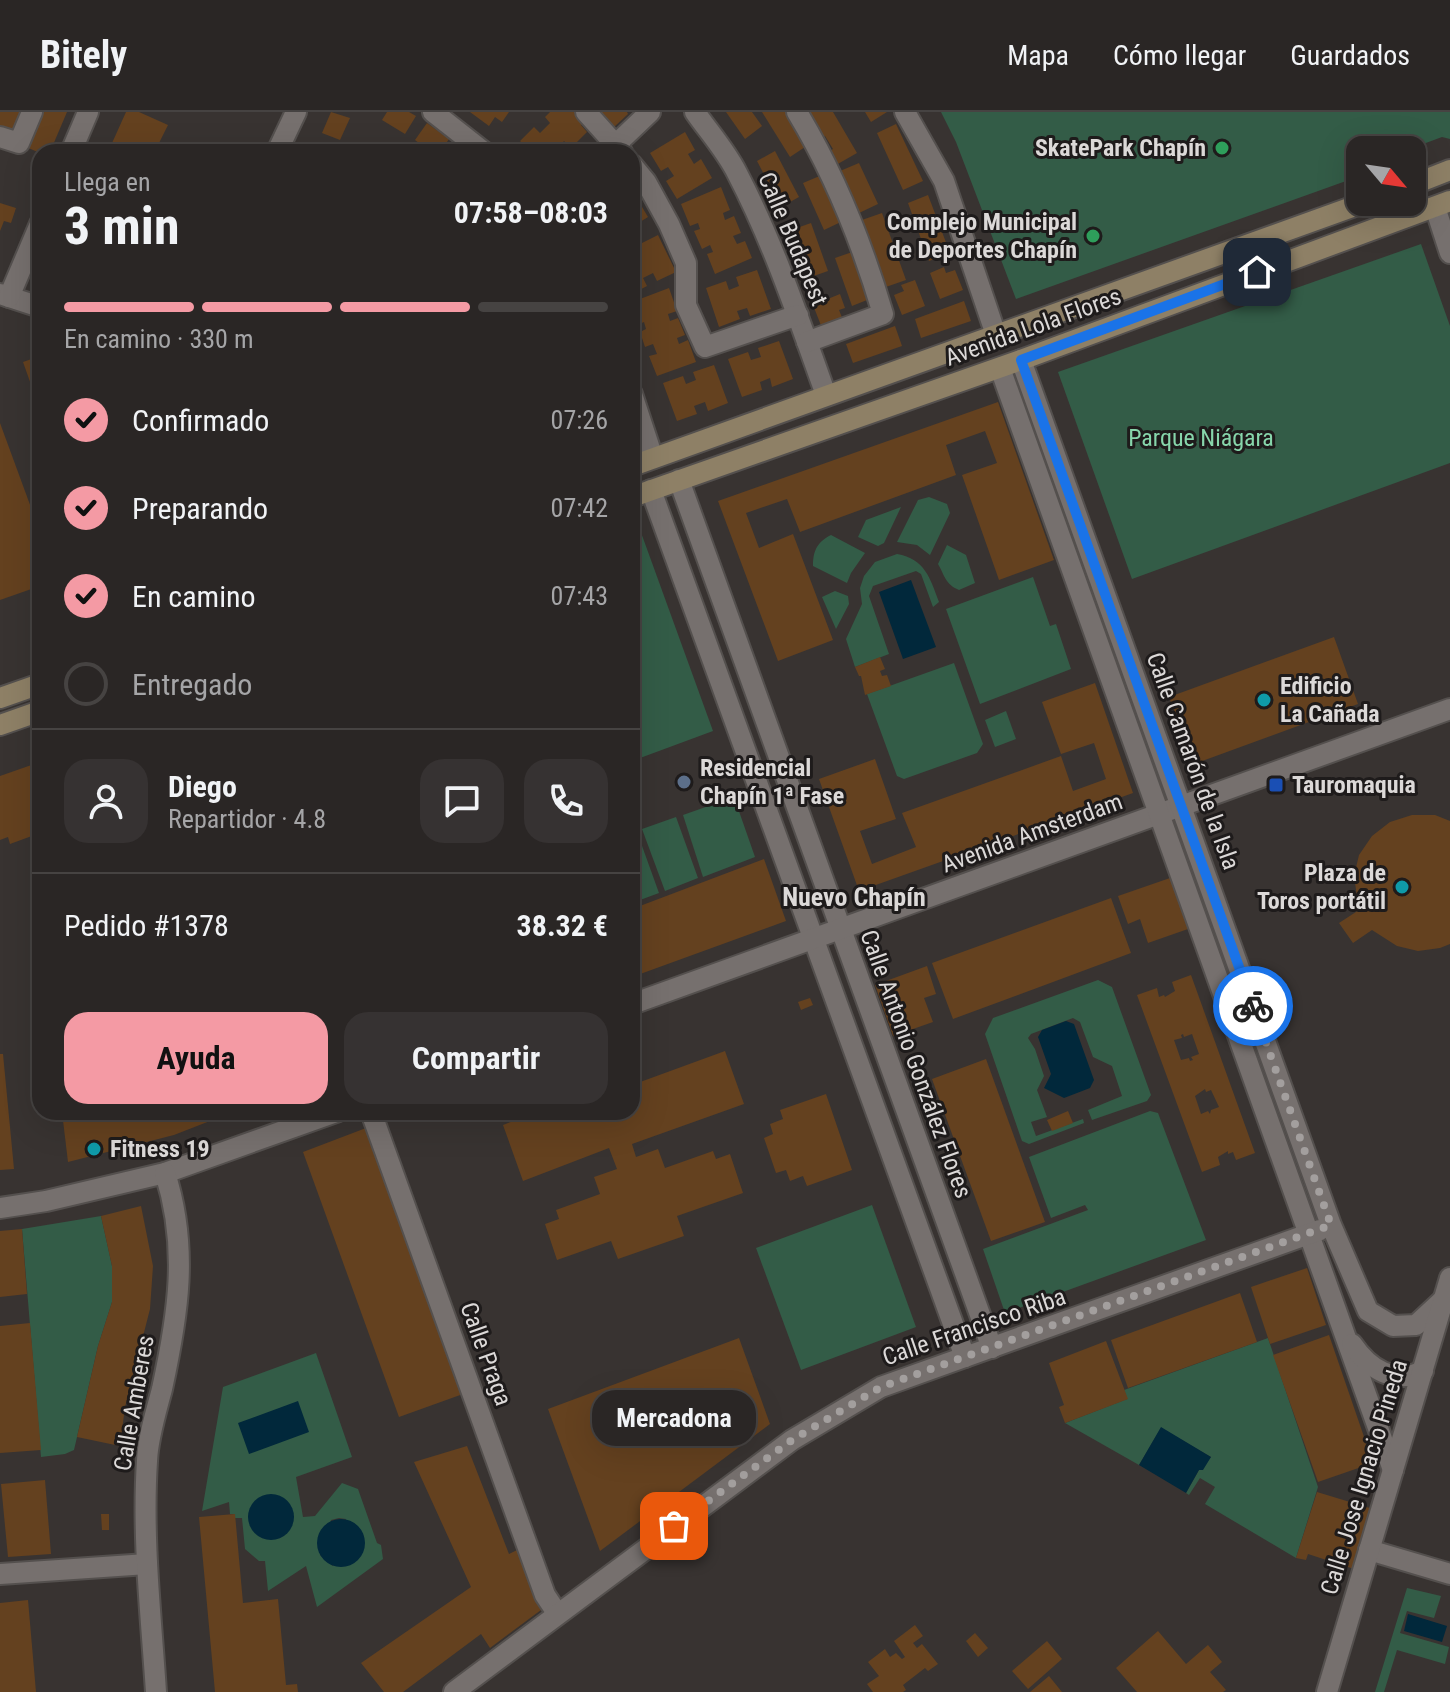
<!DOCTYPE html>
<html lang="es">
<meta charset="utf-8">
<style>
:root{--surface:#2a2625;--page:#363232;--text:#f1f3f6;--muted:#a5a5a7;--line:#464342;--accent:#f49aa4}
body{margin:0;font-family:"Roboto Condensed",sans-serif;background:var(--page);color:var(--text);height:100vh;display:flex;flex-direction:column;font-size:30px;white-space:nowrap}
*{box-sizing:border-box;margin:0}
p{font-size:26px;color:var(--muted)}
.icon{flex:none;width:44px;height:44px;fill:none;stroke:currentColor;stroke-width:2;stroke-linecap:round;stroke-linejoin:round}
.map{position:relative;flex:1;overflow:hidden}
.panel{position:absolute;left:32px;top:32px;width:608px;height:976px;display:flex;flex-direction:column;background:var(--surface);border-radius:24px;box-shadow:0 8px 32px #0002,0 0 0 2px var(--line)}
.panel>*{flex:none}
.needle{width:52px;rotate:119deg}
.buttons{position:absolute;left:1346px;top:24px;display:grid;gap:16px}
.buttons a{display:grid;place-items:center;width:80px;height:80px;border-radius:16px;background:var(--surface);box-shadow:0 8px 32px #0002,0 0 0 2px var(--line);font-size:40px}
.pin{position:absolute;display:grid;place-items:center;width:68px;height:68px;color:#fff;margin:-34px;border-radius:16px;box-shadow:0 4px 12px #0006}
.courier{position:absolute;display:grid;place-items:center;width:80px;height:80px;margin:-40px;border:6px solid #1a73e8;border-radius:50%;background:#fff;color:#222;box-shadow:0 2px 10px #0007}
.bubble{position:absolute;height:56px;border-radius:24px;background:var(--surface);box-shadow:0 8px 32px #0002,0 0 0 2px var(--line);font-size:26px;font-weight:700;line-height:56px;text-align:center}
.summary em{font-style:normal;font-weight:700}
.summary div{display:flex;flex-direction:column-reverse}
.summary{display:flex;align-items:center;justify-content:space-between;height:136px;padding:0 32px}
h1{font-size:52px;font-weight:700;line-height:60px}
.bar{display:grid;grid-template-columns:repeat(4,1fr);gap:12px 8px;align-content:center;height:96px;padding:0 32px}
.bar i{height:10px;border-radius:6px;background:var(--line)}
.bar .current{background:var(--accent)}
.bar p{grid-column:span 4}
.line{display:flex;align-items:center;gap:20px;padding:0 32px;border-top:2px solid var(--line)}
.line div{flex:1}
.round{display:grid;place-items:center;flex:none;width:84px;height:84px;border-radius:24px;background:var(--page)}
ol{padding:0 32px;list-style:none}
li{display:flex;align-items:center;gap:24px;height:88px}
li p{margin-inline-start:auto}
li .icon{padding:8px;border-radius:50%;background:var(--accent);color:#111;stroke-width:4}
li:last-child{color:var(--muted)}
li i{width:44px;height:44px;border:4px solid var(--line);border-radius:50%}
.cta{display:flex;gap:16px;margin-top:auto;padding:16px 32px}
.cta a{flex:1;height:92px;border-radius:24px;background:var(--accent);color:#111;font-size:32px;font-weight:700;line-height:92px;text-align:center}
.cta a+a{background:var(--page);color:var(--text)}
header{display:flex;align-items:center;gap:48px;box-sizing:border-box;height:112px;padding:0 40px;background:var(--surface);border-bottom:2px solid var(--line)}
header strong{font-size:38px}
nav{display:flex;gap:44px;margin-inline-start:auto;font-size:28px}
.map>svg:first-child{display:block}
.green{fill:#335c47;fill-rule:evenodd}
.water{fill:#01283b}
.building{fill:#64411f;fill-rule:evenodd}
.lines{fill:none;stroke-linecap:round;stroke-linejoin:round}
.minor-casing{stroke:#54504e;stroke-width:24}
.tertiary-casing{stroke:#54504e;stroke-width:24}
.secondary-casing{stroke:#54504e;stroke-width:24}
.minor{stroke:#76706e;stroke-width:20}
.tertiary{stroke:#76706e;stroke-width:20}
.secondary{stroke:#8e8066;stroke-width:20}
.done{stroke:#a39f9e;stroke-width:8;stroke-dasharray:0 14.4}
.route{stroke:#1a73e8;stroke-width:10}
.leisure-dot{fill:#2e9e5b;stroke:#1e1b1b;stroke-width:3}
.culture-dot{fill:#0f9aa8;stroke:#1e1b1b;stroke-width:3}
.service-dot{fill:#5c6f8a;stroke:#1e1b1b;stroke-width:3}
.transit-dot{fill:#1a4fb4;stroke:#1e1b1b;stroke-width:3}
.labels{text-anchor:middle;stroke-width:6;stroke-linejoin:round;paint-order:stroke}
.poi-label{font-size:24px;font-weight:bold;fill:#dcd9d8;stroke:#1e1b1b;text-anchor:start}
.street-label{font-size:24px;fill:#dcd9d8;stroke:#1e1b1b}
.park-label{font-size:24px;fill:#87d6ab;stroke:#1e1b1b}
.neighbourhood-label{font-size:26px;font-weight:bold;fill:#dcd9d8;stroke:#1e1b1b}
</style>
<header>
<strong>Bitely</strong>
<nav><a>Mapa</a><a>Cómo llegar</a><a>Guardados</a></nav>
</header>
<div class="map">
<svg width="1450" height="1580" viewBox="0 0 1450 1580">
<rect width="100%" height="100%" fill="#383331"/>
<g class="green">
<path d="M941,0H1450V27L1442,25L1407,38H1360V64L1016,187L956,30Z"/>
<path d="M1421,132L1450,214V351L1132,467L1058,260Z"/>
<path d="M929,385L947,392L950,401L930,443L917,433L897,430L918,388Z"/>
<path d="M901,395L884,431L878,434L858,425L866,408Z"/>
<path d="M639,415L713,619L632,649V417Z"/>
<path d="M831,423L865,441L851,461L847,471L813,454C813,439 817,430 831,423Z"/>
<path d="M947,433L966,443L975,471L959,478C945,472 945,464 938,452Z"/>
<path d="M897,442C925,447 930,466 939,490L933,495L921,462L916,459L873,474L869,484L889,542L855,555L846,527L862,492L860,476L864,464L875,450Z"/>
<path d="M1033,465L1050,514L1056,512L1071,557L980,592L946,497Z"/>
<path d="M835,479L848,484L849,492L836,517L822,485Z"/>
<path d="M954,551L983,632L977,641L904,667L897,664L867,582Z"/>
<path d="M1006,599L1016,627L995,635L985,608Z"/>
<path d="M734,685L755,745L703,765L683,703Z"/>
<path d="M676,705L698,766L665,779L642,717Z"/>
<path d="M637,720L659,781L632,791V722Z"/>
<path d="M1098,868L1112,875L1151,983L1147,989L1092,1008L1088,998L1122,984L1112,954L1093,945L1080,910L1073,906L1031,922L1028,926L1035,937L1044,964L1037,978L1047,1005L1031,1010L1036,1024L1083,1007L1084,1011L1029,1032L1022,1029L985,922L993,906Z"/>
<path d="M1150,999L1158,1001L1206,1128L1005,1201L983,1137L1088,1098L1085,1093L1051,1106L1029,1045Z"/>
<path d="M872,1093L916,1215L801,1258L756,1136Z"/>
<path d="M101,1104L112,1154V1190L98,1234L74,1338L65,1342L41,1345L22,1117Z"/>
<path d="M1268,1226L1318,1375L1296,1446L1205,1392L1215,1375L1200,1366L1189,1383L1186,1381L1199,1358L1211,1345L1161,1316L1139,1353L1065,1311L1127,1287L1124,1278Z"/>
<path d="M316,1241L352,1345L296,1365L303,1405L315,1404L342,1371L358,1377L377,1431L381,1433L383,1447L317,1495L306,1454L268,1479L265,1449H259L245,1437L242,1406H235V1402H230L229,1390L202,1399L223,1275ZM339,1406L346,1407L333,1454L320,1443L331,1408Z"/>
<path d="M1407,1476L1441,1484L1434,1506L1407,1499L1400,1521L1449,1535L1445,1552L1397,1538L1384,1580H1375Z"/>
</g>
<g class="water">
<path d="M911,468L936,535L903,547L879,480Z"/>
<path d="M1066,909L1074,912L1094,968L1090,976L1064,986L1044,976L1051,962L1038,925L1042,918Z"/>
<path d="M298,1289L309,1320L249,1342L238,1311Z"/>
<path d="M1161,1315L1211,1345L1203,1358H1199L1186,1381L1139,1353Z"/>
<circle cx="271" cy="1405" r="23"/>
<circle cx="341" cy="1431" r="24"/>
<path d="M1408,1502L1447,1514L1442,1530L1404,1519Z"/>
</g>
<g class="building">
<path d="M0,0H25L16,20L0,15Z"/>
<path d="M41,0H67L50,40L40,41L26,35Z"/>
<path d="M126,0H139L168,13L158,33L174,40H108Z"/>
<path d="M331,0L350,6L340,28L322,21Z"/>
<path d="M387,0H409L416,4L405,22L382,8Z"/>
<path d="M470,0H509L502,10L495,5L489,14Z"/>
<path d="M550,0H578L586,8L581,13L587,20L571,36L564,29L558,36L561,40H523L527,36L520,29L534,15L540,21L550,11L545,5Z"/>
<path d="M595,0H627L628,2L612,17Z"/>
<path d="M726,0H752L762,14L745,27Z"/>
<path d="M762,0H787L808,33L790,45Z"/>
<path d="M808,0H833L857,41L836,53L828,40L833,37L825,24L821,26Z"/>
<path d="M865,0H887L871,10Z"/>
<path d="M427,11L449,27L440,40H431L415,28Z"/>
<path d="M896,12L923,69L903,78L877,21Z"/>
<path d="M685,20L695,38L688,42L694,52L701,47L712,66L677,87L666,69L674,64L668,55L661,59L650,41Z"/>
<path d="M317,31L338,40H313Z"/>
<path d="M775,39L799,85L781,95L757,49Z"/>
<path d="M859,51L878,92L859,101L840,59Z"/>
<path d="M822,63L843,109L824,118L803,71Z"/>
<path d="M721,75L730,98L723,101L725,108L734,104L741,121L733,124L737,132L745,129L752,146L715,162L707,142L713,140L710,133L702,137L694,119L700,117L698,111L690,114L681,92Z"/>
<path d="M632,78L648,105L632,115Z"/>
<path d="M928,83L950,141L929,149L908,91Z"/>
<path d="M0,91L16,96L11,111L4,109L0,119Z"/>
<path d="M882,101L906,168L883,176L859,109Z"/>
<path d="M811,111L828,159L808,166L791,118Z"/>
<path d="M658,123L676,160L657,169L653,161L643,166L647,174L632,182V146L642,141L638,133Z"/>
<path d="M855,139L872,186L852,194L835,146Z"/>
<path d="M944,155L946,161L955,158L963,178L940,187L930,161Z"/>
<path d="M757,158L771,197L750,204L747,196L737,199L740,207L719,215L706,176L726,169L729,178L739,174L736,165Z"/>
<path d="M915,168L925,194L902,203L894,183L904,179L901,173Z"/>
<path d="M669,176L677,199L668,202L670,209L678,206L685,223L677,226L679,232L688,228L696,250L657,264L649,244L657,242L653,232L645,235L640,220L646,217L644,210L637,213L632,200V190Z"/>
<path d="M840,182L845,196L839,198L843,208L822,216L813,193Z"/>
<path d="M964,189L971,209L921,226L915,207Z"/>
<path d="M895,214L902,234L853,251L846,232Z"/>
<path d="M779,229L793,267L772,275L770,266L760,270L762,278L742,285L728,247L748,240L751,248L761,245L758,236Z"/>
<path d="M40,244V298L23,250Z"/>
<path d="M714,253L728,291L708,299L705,290L694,294L697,302L677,309L663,271L683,264L686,272L696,268L693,260Z"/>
<path d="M998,290L1054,448L999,468L962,363L997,351L985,319L946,333L956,363L800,420L787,387L746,401L759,436L793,422L833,528L778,549L718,389Z"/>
<path d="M0,311L40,420V474L0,488Z"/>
<path d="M1334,525L1358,592L1194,652L1169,585Z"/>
<path d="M880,545L885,557L880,559L882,564L887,563L891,574L865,583L861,564H859L855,555Z"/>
<path d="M1095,571L1133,681L859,779L819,667L875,647L896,707L860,719L872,752L916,735L902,701L1061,644L1073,679L1106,667L1094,631L1061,642L1042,590Z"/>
<path d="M40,650V721L10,732L8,725L0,728V664Z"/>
<path d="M1412,703H1435L1450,709V832L1440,836L1418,839L1397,834L1372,818L1353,831L1339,811L1359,798L1354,764L1359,743L1372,724L1390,710Z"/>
<path d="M764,747L786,809L632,865V797Z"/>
<path d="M1170,766L1188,817L1148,831L1140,807L1128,812L1118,784Z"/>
<path d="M1111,786L1131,841L953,907L932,851Z"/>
<path d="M927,854L936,882L924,886L933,910L893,924L875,873Z"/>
<path d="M1191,863L1255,1041L1236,1048L1233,1040L1228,1042V1039L1218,1045L1220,1053L1202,1060L1137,883L1157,876L1159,885L1164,883L1165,885L1175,879L1172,870ZM1183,922L1184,925L1192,922L1199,942L1191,945L1193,948L1190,949L1189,946L1181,948L1174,928L1182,926L1181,923ZM1205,977L1206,980L1211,978L1219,995L1211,998L1210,1002L1208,999L1201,1002L1195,984Z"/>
<path d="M810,886L813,893L801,898L798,890Z"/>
<path d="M725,939L744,992L632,1032L636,1045L658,1037L665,1056L713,1039L716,1047L730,1042L743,1081L677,1104L684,1124L618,1147L611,1129L557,1148L545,1112L559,1107L556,1098L600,1082L594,1065L617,1057L609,1036L523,1069L503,1013L537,1000H632V973Z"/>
<path d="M0,942H3L14,1057L0,1058Z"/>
<path d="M986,947L1045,1110L991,1129L932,967Z"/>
<path d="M826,982L852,1058L807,1074L803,1064L790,1069L786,1058L776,1061L764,1026L773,1022L770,1012L783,1007L780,998Z"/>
<path d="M1068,999L1073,1011L1052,1019L1047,1008Z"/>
<path d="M62,1000H233L174,1023L68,1050Z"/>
<path d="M366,1016L463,1282L399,1305L303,1040Z"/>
<path d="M141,1094L153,1154L150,1197L125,1295L120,1334L77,1325L98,1234L112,1190V1154L101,1104Z"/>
<path d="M22,1117L27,1182L0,1185V1119Z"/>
<path d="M1307,1156L1326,1213L1270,1232L1251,1175Z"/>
<path d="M1240,1181L1257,1230L1128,1276L1111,1228Z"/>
<path d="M30,1211L41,1338L0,1341V1214Z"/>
<path d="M1329,1223L1373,1351L1318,1370L1273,1243Z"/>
<path d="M739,1226L770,1312L600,1439L548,1297Z"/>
<path d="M1106,1229L1128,1287L1065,1311L1059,1295L1064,1293L1049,1251Z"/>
<path d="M467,1334L509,1442L519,1437L541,1498L490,1536L481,1522L403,1580H384L361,1551L471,1475L414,1350Z"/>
<path d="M45,1368L51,1442L8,1445L1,1372Z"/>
<path d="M1317,1380L1373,1397L1354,1457L1308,1442L1306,1448L1296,1446Z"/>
<path d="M101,1402H109V1418H102Z"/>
<path d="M235,1402L243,1491L278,1487L286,1573L297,1572L298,1580H215L199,1405Z"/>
<path d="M28,1488L36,1580H0V1491Z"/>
<path d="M915,1513L923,1524L913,1531L917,1536L922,1532L938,1552L928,1559L925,1556L903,1573L906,1578L903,1580H873L867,1572L879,1564L868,1550L885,1537L890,1545L896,1541L902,1547L905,1545L894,1529Z"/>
<path d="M1158,1519L1186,1552L1208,1533L1222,1550L1210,1560L1226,1578L1223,1580H1137L1116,1556Z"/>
<path d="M975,1521L988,1536L978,1545L966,1529Z"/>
<path d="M1047,1529L1062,1547L1028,1577L1012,1559Z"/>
<path d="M1049,1564L1062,1580H1030Z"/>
</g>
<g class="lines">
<defs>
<g id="minor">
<path d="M433,0L484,40"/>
<path d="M586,0L622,40"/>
<path d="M695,0C709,20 726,39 737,61C774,132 799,208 826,283"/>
<path d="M797,0C835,63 862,131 883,202L807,230"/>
<path d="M0,25L19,31L32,0"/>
<path d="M71,40L88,0"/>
<path d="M608,40L650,0"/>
<path d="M632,53L646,70L669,112L686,151V193L705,235L798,203"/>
<path d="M1435,95L1450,141"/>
<path d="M0,182L40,195"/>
<path d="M9,185L40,112"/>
<path d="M632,282L653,346"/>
<path d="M679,368L992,1236"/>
<path d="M651,378L965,1245"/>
<path d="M632,892L1450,597"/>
<path d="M371,1000L545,1483L557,1501"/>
<path d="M0,1096L46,1089L165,1061L336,1000"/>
<path d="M1369,1438L1450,1462"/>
<path d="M0,1462L147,1452"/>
<path d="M156,1580C151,1503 142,1426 147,1349C148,1325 156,1300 162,1277C178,1203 189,1136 165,1061"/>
</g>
<g id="tertiary">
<path d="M905,0L944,69L996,223"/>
<path d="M277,40L296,0"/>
<path d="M1021,248L1331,1113L1368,1199L1393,1214L1416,1213L1443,1188"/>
<path d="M1000,256L1393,1358"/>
<path d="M1352,1232C1369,1257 1394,1273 1423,1259"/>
<path d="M454,1580L792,1328L881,1275L1320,1118"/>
<path d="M1327,1580L1450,1166"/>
</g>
<g id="secondary">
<path d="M1412,73L1450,58"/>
<path d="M632,354L1366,90"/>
<path d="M632,385L1021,248L1450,89"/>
<path d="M0,586L40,572"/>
<path d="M0,613L40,599"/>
</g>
</defs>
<use href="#minor" class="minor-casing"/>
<use href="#tertiary" class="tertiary-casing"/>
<use href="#secondary" class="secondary-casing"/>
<use href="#minor" class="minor"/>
<use href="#tertiary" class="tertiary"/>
<use href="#secondary" class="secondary"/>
</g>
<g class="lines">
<path class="done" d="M674,1414L792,1328L881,1275L1331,1113L1253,894"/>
<path class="route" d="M1253,894L1021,248L1257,160"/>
</g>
<g class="leisure-dot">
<circle cx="1222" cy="36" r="8"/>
<circle cx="1093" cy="124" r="8"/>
</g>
<g class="culture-dot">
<circle cx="1264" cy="588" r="8"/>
<circle cx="1402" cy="775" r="8"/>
<circle cx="94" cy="1037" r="8"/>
</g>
<circle class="service-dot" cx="684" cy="670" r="8"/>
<rect class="transit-dot" x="1268" y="665" width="16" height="16" rx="4"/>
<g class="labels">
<g class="poi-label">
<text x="1206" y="44" text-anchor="end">SkatePark Chapín</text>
<text x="1077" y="118" text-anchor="end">Complejo Municipal<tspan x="1077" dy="28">de Deportes Chapín</tspan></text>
<text x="1280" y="582">Edificio<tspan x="1280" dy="28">La Cañada</tspan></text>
<text x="700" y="664">Residencial<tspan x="700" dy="28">Chapín 1ª Fase</tspan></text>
<text x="1292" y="681">Tauromaquia</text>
<text x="1386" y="769" text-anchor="end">Plaza de<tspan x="1386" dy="28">Toros portátil</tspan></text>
<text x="110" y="1045">Fitness 19</text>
</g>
<g class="street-label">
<text transform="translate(793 127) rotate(67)" y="8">Calle Budapest</text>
<text transform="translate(1033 215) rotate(-20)" y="8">Avenida Lola Flores</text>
<text transform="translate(1193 649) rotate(70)" y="8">Calle Camarón de la Isla</text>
<text transform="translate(1032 721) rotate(-20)" y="8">Avenida Amsterdam</text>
<text transform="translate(916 952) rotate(70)" y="8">Calle Antonio González Flores</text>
<text transform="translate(974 1215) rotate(-19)" y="8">Calle Francisco Riba</text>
<text transform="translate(486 1242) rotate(70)" y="8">Calle Praga</text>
<text transform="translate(134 1291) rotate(-80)" y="8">Calle Amberes</text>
<text transform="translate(1364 1365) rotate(-73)" y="8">Calle Jose Ignacio Pineda</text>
</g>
<g class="park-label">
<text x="1201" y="334">Parque Niágara</text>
</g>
<g class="neighbourhood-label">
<text x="854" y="794">Nuevo Chapín</text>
</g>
</g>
</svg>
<div class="buttons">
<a><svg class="needle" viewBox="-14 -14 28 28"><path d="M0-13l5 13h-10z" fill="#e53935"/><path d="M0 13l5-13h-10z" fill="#a5a5a7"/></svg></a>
</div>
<div class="pin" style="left:674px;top:1414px;background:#ea580c"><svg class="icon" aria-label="bag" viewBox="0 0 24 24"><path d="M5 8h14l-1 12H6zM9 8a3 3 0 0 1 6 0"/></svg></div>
<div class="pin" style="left:1257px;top:160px;background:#1f2937"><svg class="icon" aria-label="home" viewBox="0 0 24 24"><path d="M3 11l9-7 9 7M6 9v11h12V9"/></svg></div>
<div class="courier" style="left:1253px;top:894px"><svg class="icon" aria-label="bike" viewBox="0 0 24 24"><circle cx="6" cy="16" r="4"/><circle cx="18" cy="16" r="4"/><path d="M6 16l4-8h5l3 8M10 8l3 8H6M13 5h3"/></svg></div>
<div class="bubble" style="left:592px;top:1278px;width:164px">Mercadona</div>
<section class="panel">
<div class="summary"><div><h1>3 min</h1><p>Llega en</p></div><em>07:58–08:03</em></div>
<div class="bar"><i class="current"></i><i class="current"></i><i class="current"></i><i></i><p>En camino · 330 m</p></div>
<ol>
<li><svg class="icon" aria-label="check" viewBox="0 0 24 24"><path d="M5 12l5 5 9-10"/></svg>Confirmado<p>07:26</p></li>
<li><svg class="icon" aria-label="check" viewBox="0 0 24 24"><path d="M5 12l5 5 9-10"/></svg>Preparando<p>07:42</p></li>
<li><svg class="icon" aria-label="check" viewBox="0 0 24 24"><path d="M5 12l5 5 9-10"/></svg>En camino<p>07:43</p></li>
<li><i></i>Entregado</li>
</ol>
<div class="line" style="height:144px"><a class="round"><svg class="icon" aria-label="person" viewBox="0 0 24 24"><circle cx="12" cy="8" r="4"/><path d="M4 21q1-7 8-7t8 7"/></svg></a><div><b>Diego</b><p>Repartidor · 4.8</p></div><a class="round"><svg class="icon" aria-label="chat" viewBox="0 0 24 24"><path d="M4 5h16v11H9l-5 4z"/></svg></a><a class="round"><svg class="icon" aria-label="phone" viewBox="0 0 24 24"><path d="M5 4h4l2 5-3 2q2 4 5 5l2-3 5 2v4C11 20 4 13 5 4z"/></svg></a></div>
<div class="line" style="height:104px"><div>Pedido #1378</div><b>38.32 €</b></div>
<div class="cta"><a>Ayuda</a><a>Compartir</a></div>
</section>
</div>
